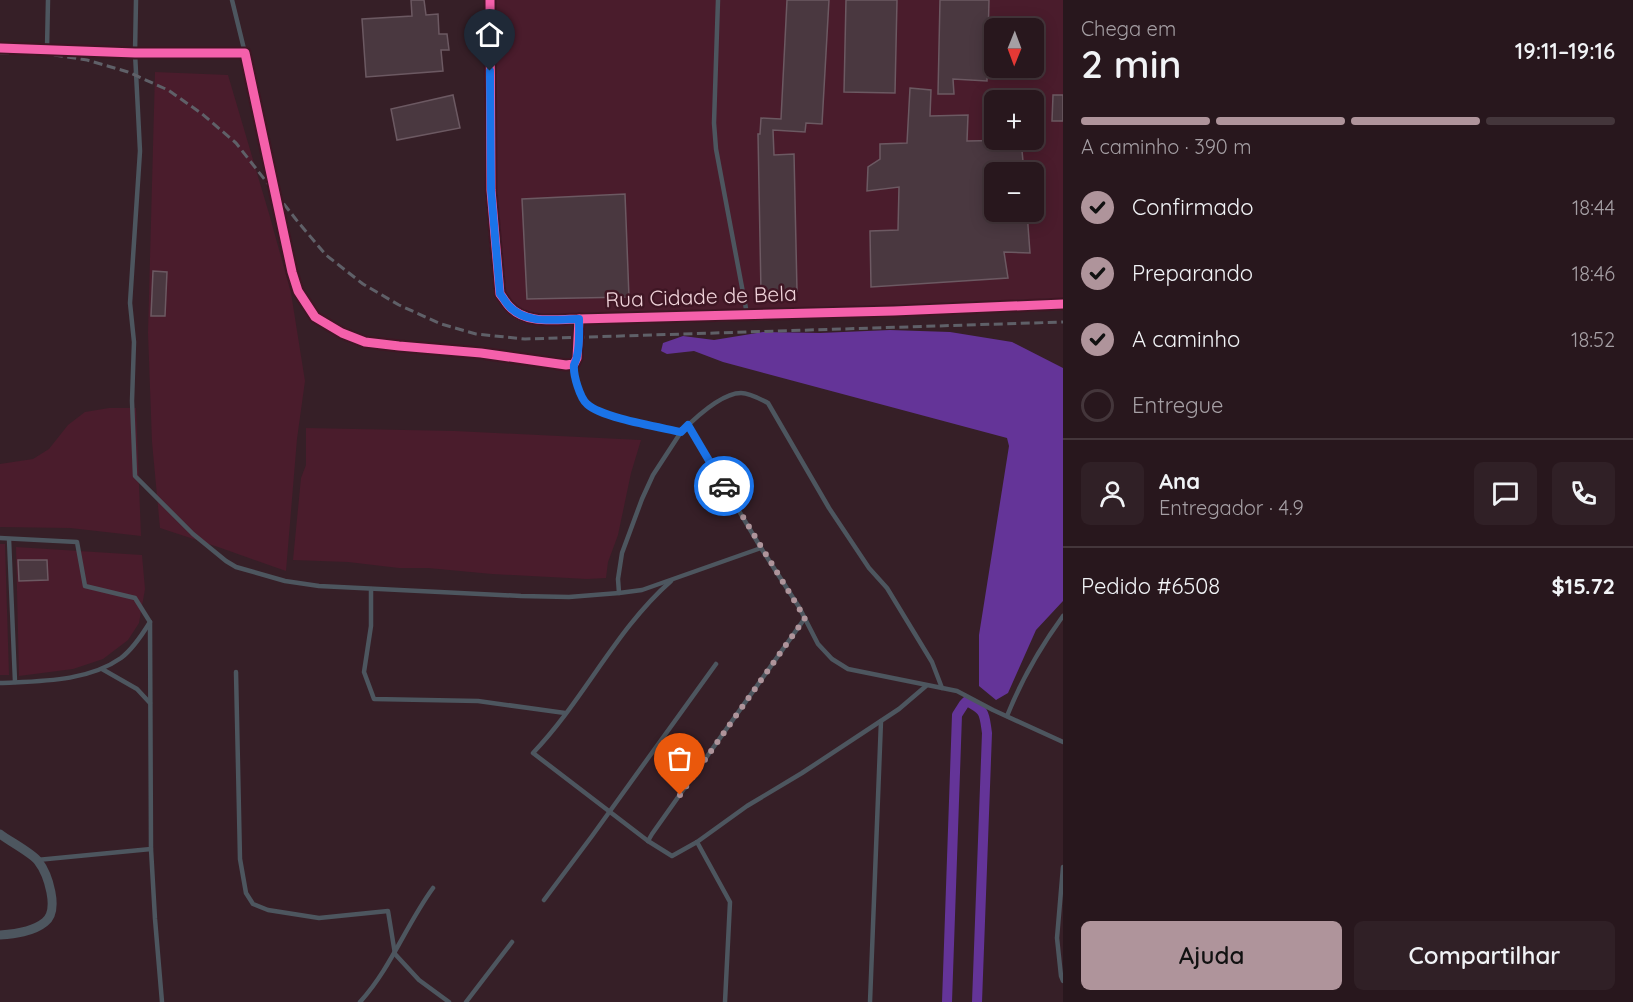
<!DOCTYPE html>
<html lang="pt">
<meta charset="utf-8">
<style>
:root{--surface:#28171d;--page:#302026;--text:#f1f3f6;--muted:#a59fa4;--line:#44363b;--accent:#af949b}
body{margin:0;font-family:Quicksand,sans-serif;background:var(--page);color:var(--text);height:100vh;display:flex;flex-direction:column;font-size:22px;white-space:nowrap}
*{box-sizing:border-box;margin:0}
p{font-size:20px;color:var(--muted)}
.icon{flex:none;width:33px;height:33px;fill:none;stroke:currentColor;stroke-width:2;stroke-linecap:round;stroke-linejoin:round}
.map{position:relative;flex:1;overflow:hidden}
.details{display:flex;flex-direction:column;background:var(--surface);width:570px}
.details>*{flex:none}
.needle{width:39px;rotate:181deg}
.buttons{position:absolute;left:984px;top:18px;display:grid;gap:12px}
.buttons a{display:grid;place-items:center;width:60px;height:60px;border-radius:9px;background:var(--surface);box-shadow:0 3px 15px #0003,0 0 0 2px var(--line);font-size:30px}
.pin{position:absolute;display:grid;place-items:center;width:51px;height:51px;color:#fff;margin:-62px -26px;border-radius:50% 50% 50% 0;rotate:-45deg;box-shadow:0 0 6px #0007}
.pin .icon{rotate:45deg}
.courier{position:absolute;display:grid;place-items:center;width:60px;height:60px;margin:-30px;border:4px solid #1a73e8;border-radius:50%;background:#fff;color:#222;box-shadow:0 2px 8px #0007}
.headline em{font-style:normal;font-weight:600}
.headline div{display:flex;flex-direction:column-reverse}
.headline{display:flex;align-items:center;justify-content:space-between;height:102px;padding:0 18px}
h1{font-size:39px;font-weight:600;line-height:45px}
.bar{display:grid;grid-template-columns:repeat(4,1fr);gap:9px 6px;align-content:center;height:72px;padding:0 18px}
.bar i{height:8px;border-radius:4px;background:var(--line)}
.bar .current{background:var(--accent)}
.bar p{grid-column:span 4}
.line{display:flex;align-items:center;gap:15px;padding:0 18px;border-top:2px solid var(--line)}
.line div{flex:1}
.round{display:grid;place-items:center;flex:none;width:63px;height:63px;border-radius:9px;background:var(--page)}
ol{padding:0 18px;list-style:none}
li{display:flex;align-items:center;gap:18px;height:66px}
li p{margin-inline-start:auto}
li .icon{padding:6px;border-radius:50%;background:var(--accent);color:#111;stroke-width:4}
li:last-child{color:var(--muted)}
li i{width:33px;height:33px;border:3px solid var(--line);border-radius:50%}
.button{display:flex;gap:12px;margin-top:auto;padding:12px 18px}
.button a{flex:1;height:69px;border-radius:9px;background:var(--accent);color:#111;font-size:24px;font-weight:600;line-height:69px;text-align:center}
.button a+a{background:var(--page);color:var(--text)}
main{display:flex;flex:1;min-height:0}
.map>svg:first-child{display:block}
.built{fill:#4a1c2c;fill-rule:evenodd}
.water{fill:#643498}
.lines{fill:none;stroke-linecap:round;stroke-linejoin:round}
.canal{stroke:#643498;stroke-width:10}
.building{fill:#4a3840;stroke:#6c5962;stroke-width:1.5}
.service{stroke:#4d565f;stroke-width:4.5}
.minor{stroke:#4d565f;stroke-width:9}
.tertiary{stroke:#4d565f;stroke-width:12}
.rail{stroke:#5f6068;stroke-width:3;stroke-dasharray:9 4.5;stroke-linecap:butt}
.cycleway-casing{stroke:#3f1624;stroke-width:13}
.cycleway{stroke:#f560ab;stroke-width:9}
.done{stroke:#af949b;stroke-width:6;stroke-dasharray:0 10.8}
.route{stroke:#1a73e8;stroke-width:8}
.labels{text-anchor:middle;stroke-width:5;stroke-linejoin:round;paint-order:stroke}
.street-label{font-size:21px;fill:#f0d3da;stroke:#3f1624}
</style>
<main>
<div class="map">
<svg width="1063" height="1002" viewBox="0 0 1063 1002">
<rect width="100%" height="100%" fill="#361f27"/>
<g class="built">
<path d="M490,0H1063V303L523,316L500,293ZM994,28H1034V68H994ZM994,100H1034V140H994ZM994,172H1034V212H994Z"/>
<path d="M155,72L228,75L270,217L291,293L305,381L297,439L286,571L221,548L160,528L152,442L148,333Z"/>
<path d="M109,408H136L141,536L70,528L0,527V464L33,459L49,449L68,425L85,412Z"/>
<path d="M306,428L455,431L641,440L631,473L618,535L608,562L606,578L587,579L492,574L428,568H399L348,562L293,560L301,478L306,465Z"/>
<path d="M0,544H5L9,675H0Z"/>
<path d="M16,547L142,555L145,589L139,623L128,640L103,659L73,669L19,676Z"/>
</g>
<path class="water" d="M890,330L950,332L1012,342L1063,368V601L1036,630L1008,693L996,700L979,686V635L1009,446L1007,438L723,362L694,351L667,354L661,351L663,343L683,336L714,340L763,332L820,333Z"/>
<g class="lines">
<path class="canal" d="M947,1002L957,715L964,704L967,701C986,711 984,713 987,733L977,1002"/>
</g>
<g class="building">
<path d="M411,0H424L426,15L438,14L439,34H447L449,50H441L443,71L366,77L362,19L412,16Z"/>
<path d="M787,0H829L822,124L806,123L805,132L773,130L774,155L794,154L797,291L761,293L758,134H760L761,118L781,119Z"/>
<path d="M846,0H897L895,93L844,92Z"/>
<path d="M940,0H989L987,81L953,79L954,94H938Z"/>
<path d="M910,88L931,90L930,116L968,115L967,141L1021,140L1024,172H994V212H1027L1030,253L1004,252L1008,278L871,287L870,231L898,230L899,187L867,191L868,167L880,159V144L907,143Z"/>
<path d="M453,95L460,128L397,140L391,109Z"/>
<path d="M1053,95H1063V121H1052Z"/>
<path d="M625,194L629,297L527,299L522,199Z"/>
<path d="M153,271L167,272L165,316H151Z"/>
<path d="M18,560H47L48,580L19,581Z"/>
</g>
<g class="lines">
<g class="service">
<path d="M136,0L135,53L140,151L130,303L134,342L132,401L135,476L193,534L226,561L236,567L285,581L319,586L521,596L569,597L619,593L642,590L761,548L799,607L818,644L832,659L848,669L957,691L993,710L1063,742"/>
<path d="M232,0L245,53"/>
<path d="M718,0L714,123L716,149L747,314"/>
<path d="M47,49L48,0"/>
<path d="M574,364C576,377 577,394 587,404C601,418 659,427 681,432C694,419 721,393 741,393C750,393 760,399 768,403L829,508L869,568L887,588L932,662L942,688"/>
<path d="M688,425L761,548"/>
<path d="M0,538L77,542L85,586L135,598L150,622L151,849"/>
<path d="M9,539L15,682"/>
<path d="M371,589V626L364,672L374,699L478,701L565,713"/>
<path d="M619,593L618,579L622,553L642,499L653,475L681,432"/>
<path d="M805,618L652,834L648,841L672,856L697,842L747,806L802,773L899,709L926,686"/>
<path d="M102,669L137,689L150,703"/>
<path d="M236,672L240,859L246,893L253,904L268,910L319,918L388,911L395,954L419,980L449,1002"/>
<path d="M0,683C40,681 87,682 121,658C133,649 142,635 150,622"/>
<path d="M1007,716C1021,681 1041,646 1063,616"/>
<path d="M648,841L533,753C584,700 616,629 671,581"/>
<path d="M697,842L730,902L725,1002"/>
<path d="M37,860L151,849L155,919L162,1002"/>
<path d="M1063,867L1057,938L1061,976L1063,981"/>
<path d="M544,900L592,836L716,664"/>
<path d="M360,1002C391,968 406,925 433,888"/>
<path d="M466,1002L512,942"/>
<path d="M870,1002L881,721"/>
</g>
<g class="minor">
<path d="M0,48L135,53H245L292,272L298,291L315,317L342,333L365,342L399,346L481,353L566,365L574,364L577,358L579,319"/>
<path d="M0,834C9,841 32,853 38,861C48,874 60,910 45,922C33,932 14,934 0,935"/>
</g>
<path class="tertiary" d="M490,0L491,190L500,294C503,297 505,302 509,306C526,325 556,319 579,319L894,311L1063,304"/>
<path class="rail" d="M0,53L47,54L87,60L128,72L168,90L201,113L236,143L298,222L326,255L363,284L399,305L441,324L476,334L525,339L1063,322"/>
<defs>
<g id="cycleway">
<path d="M490,0L491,190L500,294C503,297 505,302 509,306C526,325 556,319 579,319L894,311L1063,304"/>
<path d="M0,48L135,53H245L292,272L298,291L315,317L342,333L365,342L399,346L481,353L566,365L574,364L577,358L579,319"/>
</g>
</defs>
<use href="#cycleway" class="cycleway-casing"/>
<use href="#cycleway" class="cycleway"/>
</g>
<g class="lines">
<path class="done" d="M680,795L805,618L724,486"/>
<path class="route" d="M490,71L491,190L500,294C503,297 505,302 509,306C526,325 556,319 579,319C579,331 580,344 577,356C577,359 575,362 574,365C573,375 580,398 587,404C602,418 659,427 681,432L688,425L724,486"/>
</g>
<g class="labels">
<g class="street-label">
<text transform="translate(701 297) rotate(-2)" y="7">Rua Cidade de Bela</text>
</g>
</g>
</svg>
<div class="buttons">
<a><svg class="needle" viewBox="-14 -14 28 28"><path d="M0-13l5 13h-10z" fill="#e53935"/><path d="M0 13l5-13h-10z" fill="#a59fa4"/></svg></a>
<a>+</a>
<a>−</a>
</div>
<div class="pin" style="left:680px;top:795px;background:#ea580c"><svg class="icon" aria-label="bag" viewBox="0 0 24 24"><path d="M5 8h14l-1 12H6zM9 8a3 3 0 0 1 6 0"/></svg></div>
<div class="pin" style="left:490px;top:71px;background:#1f2937"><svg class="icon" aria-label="home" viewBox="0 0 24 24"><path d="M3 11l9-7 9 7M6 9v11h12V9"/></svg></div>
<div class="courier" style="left:724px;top:486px"><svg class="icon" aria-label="car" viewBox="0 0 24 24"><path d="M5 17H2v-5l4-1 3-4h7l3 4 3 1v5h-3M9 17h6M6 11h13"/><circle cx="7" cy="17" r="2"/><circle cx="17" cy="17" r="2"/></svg></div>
</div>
<section class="details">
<div class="headline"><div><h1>2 min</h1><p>Chega em</p></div><em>19:11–19:16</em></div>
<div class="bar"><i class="current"></i><i class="current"></i><i class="current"></i><i></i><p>A caminho · 390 m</p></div>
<ol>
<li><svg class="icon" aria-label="check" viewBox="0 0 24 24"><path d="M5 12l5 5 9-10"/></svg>Confirmado<p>18:44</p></li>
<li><svg class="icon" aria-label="check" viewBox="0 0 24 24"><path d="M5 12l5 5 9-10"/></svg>Preparando<p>18:46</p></li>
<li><svg class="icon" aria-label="check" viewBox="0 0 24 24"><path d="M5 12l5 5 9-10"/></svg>A caminho<p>18:52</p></li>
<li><i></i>Entregue</li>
</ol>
<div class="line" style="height:108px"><a class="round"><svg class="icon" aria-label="person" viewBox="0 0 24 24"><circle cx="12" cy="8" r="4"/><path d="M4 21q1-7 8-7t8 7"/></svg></a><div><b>Ana</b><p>Entregador · 4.9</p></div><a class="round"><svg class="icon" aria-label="chat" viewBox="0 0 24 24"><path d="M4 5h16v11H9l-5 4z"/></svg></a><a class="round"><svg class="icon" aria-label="phone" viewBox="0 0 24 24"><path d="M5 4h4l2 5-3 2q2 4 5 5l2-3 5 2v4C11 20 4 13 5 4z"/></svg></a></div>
<div class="line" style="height:78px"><div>Pedido #6508</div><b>$15.72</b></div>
<div class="button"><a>Ajuda</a><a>Compartilhar</a></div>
</section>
</main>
